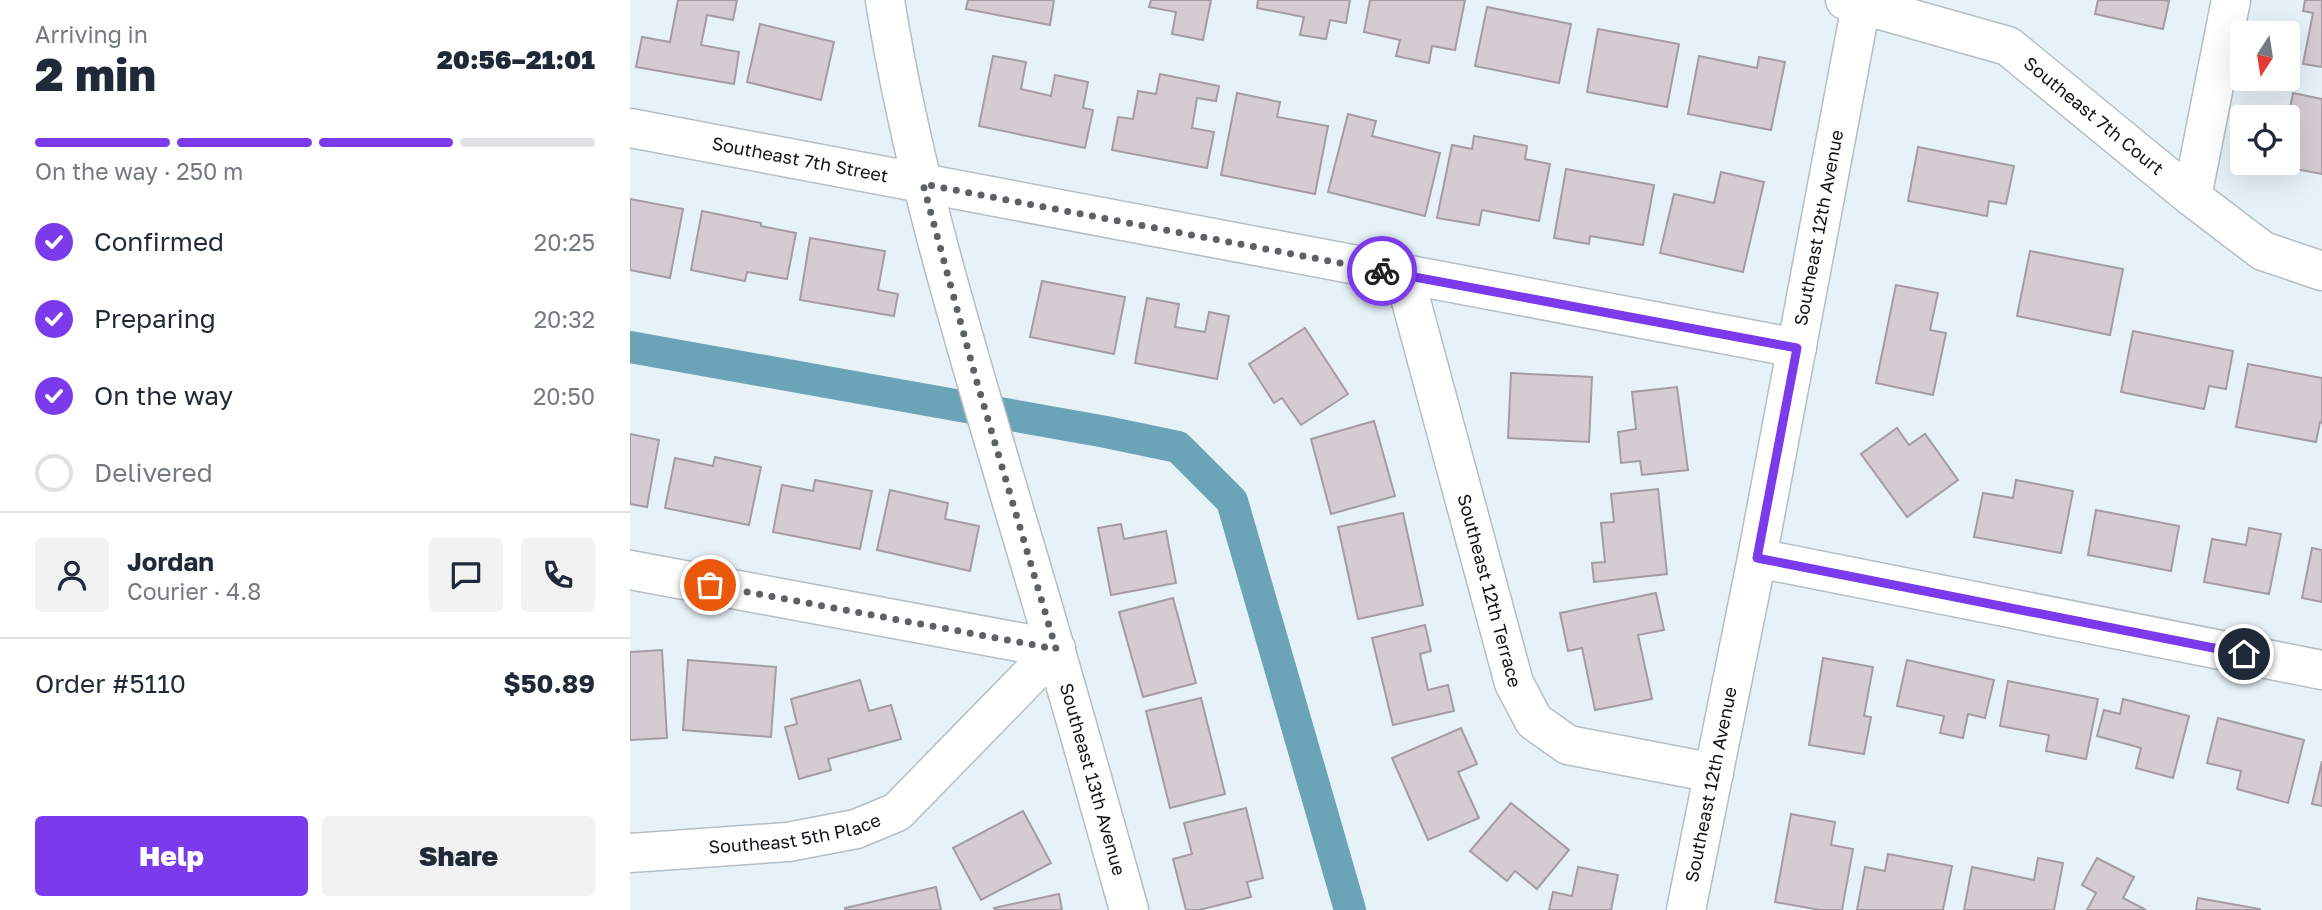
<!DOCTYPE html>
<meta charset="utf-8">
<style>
:root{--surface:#fff;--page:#f2f2f3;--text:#1f2937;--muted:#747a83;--line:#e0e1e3;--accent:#7c3aed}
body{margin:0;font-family:"Golos Text",sans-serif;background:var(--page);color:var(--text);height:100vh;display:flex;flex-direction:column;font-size:26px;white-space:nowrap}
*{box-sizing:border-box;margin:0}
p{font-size:23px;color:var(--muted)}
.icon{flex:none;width:38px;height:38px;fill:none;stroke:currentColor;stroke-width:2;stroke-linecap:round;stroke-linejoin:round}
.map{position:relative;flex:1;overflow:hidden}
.details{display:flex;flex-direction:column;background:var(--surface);width:630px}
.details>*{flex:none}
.needle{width:46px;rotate:192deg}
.controls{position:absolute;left:1600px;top:21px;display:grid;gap:14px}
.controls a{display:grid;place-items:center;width:70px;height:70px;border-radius:7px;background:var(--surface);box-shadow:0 7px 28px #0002;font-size:35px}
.pin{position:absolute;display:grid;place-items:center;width:60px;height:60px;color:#fff;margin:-30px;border:4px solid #fff;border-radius:50%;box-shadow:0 2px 7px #0007}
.courier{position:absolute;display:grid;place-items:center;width:70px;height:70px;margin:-35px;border:5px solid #7c3aed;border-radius:50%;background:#fff;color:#222;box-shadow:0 2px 9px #0007}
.summary em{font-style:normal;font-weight:800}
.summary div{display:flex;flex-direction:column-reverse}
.summary{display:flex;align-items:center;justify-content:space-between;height:119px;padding:0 35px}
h1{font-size:46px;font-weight:800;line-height:52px}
.bar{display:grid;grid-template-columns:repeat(4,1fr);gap:10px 7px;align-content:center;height:84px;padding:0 35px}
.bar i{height:9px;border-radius:5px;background:var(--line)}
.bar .on{background:var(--accent)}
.bar p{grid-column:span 4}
.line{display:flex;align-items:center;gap:18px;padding:0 35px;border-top:2px solid var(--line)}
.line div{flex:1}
.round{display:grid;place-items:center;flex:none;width:74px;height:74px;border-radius:7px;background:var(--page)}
ol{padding:0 35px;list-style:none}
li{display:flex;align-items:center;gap:21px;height:77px}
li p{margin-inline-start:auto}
li .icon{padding:7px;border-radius:50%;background:var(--accent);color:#fff;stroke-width:4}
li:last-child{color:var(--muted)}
li i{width:38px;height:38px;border:4px solid var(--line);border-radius:50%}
.action{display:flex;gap:14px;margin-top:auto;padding:14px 35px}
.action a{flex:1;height:80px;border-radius:7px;background:var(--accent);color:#fff;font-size:28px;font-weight:800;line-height:80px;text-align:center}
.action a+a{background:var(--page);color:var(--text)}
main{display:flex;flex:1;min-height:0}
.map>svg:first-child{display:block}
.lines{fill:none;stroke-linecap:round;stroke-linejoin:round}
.canal{stroke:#6ca4b7;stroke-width:32}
.building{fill:#d5ccd3;stroke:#a59ca3;stroke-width:2}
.minor-casing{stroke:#b5bec5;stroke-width:41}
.minor{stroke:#fff;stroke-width:38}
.done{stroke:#5c6166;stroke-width:7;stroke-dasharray:0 12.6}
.route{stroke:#7c3aed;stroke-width:9}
.labels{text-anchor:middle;stroke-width:5;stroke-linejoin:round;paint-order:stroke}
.street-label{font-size:18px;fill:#111417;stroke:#fbfdfe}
</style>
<main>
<section class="details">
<div class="summary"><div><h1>2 min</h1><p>Arriving in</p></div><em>20:56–21:01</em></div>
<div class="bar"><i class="on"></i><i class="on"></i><i class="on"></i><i></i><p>On the way · 250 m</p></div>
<ol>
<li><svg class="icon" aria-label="check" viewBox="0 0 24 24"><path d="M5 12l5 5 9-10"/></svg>Confirmed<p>20:25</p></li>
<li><svg class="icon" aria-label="check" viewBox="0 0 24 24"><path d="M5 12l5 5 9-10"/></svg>Preparing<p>20:32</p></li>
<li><svg class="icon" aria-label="check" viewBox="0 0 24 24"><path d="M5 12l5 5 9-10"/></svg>On the way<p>20:50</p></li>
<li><i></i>Delivered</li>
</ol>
<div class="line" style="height:126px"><a class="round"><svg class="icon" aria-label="person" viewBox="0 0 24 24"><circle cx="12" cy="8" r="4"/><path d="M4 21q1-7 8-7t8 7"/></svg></a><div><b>Jordan</b><p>Courier · 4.8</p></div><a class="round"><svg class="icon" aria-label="chat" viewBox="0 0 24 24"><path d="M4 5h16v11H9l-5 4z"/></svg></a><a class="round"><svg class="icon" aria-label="phone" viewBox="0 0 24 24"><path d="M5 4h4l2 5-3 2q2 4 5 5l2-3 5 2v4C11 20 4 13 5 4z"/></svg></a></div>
<div class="line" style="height:91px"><div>Order #5110</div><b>$50.89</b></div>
<div class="action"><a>Help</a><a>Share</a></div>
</section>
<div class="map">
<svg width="1692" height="910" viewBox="0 0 1692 910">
<rect width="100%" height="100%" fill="#e7f1f8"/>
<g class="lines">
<path class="canal" d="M0,347L476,432L548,447L602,501L720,910"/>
</g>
<g class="building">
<path d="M48,0H107L103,20L77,15L71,45L109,52L104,84L6,67L12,37L40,42Z"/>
<path d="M338,0H424L420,25L336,9Z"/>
<path d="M521,0H581L573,40L542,34L546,12L519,7Z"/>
<path d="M628,0H720L716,23L700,20L696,39L670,35L674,17L627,8Z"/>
<path d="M740,0H835L825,50L802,46L799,63L766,56L770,40L734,32Z"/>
<path d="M1468,0H1534L1539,1L1533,29L1465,14Z"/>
<path d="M1675,0H1692V67L1673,64L1683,13L1673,11Z"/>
<path d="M857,7L941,24L929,83L845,66Z"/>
<path d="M130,24L204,42L191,100L117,82Z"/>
<path d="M968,29L1049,44L1037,107L957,92Z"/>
<path d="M363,56L396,62L391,89L421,96L425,75L458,82L453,108L463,110L455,148L349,126Z"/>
<path d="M1069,56L1127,68L1129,57L1155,62L1141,130L1058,114Z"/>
<path d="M530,74L589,86L586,101L567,98L562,128L584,132L577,168L482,150L488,117L503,119L508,91L526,94Z"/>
<path d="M607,93L650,102L647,117L698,126L685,194L591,175Z"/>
<path d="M1663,93L1692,99V174L1649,166L1650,163H1657V123Z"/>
<path d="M718,114L746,121L742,136L810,153L795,216L698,192Z"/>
<path d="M844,136L897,146L895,159L920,164L909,221L852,210L849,225L807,218L822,145L842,149Z"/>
<path d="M1288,147L1384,166L1376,204L1359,201L1357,216L1278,201Z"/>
<path d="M936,169L1024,185L1013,245L960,236L959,244L924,238Z"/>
<path d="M1091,172L1134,182L1113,272L1030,253L1044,194L1084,203Z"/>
<path d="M0,199L53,209L40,278L0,270Z"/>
<path d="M72,211L131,223V226L166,233L157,279L117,272L115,281L61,270Z"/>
<path d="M180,238L255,251L248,290L268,294L264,316L170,300Z"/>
<path d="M1400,251L1493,269L1480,335L1387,316Z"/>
<path d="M412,281L495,297L484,354L400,337Z"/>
<path d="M1266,285L1308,293L1300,330L1316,333L1303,395L1246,383Z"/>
<path d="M517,298L549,304L545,327L575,332L579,312L599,316L587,379L505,363Z"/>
<path d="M675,328L718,394L671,425L652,398L644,403L619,364Z"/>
<path d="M1503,331L1603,351L1596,389L1579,386L1574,409L1491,392Z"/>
<path d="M1618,364L1692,378V423L1690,422L1686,442L1606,427Z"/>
<path d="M881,373L962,377L959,442L878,438Z"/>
<path d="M1047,387L1058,470L1012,475L1010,461L991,463L988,432L1006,429L1002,392Z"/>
<path d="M744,421L765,496L701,514L681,439Z"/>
<path d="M1267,428L1279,445L1295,434L1328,480L1277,517L1231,454Z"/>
<path d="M0,434L29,440L17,507L0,504Z"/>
<path d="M85,457L131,467L119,525L35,508L45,458L83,466Z"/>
<path d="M185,480L242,491L230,549L143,532L152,485L183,491Z"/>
<path d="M1386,480L1443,491L1431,553L1344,537L1353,493L1383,498Z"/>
<path d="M1028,489L1037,574L964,582L962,563L975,562L971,523L984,522L981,494Z"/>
<path d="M260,490L318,503L315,519L349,526L340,571L247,550Z"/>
<path d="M1466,510L1549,526L1541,571L1458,555Z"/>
<path d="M773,513L793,605L728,619L708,527Z"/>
<path d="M491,524L494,539L536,531L546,583L481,595L468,528Z"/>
<path d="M1619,528L1651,534L1639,594L1574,582L1582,539L1616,545Z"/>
<path d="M1682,548L1692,550V602L1672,598Z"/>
<path d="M1026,593L1034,630L1008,635L1022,699L965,710L952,648L938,651L930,613Z"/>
<path d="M543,598L566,683L513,697L489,612Z"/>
<path d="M795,625L801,651L790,654L798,690L818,685L824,711L763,725L742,638Z"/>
<path d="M32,650L37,738L0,740V652Z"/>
<path d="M1193,658L1243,667L1234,716L1241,717L1234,754L1179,745Z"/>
<path d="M58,660L146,667L141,737L53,730Z"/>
<path d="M1277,660L1364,680L1355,718L1338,714L1333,738L1310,733L1314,716L1267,706Z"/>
<path d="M230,680L239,711L261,705L271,739L198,759L201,770L169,779L155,727L167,724L161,699Z"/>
<path d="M1378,681L1468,699L1456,759L1416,751L1419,735L1370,726Z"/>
<path d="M571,698L595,794L540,808L516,711Z"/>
<path d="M1493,699L1559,716L1543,778L1506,768L1511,748L1467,736L1474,710L1490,714Z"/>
<path d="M1588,718L1674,740L1658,803L1607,789L1611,771L1577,763Z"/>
<path d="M831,728L847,764L828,772L849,818L798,840L762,758Z"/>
<path d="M1692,761V806L1682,804Z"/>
<path d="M881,803L939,850L907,889L885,871L877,881L840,851Z"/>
<path d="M616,808L633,878L617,882L621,897L569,910H556L543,859L562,854L554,823Z"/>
<path d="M393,811L421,863L351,900L323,848Z"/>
<path d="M1161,814L1205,822L1201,845L1223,849L1212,910H1190L1145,902Z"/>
<path d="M1258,854L1322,866L1313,910H1227L1235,867L1255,871Z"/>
<path d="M1408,858L1433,863L1424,910H1334L1342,867L1404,880Z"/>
<path d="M1467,858L1504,877L1493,898L1516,910H1457L1466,893L1452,885Z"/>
<path d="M948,867L988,875L981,910H919L923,892L942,896Z"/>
<path d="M306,887L311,910H215V908Z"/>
<path d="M429,894L432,910H365L364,908Z"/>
<path d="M1568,898L1630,909V910H1566Z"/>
</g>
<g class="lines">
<defs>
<g id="minor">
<path id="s1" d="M255,0C282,172 336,346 385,513C425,645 462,777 499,910"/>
<path id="s2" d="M1215,0L1378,46L1562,197L1633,251L1692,271"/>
<path id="s3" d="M0,128L1167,348"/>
<path d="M1562,197L1601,0"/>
<path id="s4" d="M774,275L884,683L904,721L938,745L1084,773"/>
<path d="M1127,558L1692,670"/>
<path d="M0,570L426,649"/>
<path id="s5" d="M0,853L158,842L226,829L267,812L426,649"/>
<path id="s6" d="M1056,910L1127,558L1232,0"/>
</g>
</defs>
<use href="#minor" class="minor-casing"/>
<use href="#minor" class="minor"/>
</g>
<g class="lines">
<path class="done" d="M80,585L426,649L346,379L293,184L752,271"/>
<path class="route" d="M752,271L1167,348L1127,558L1614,654"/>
</g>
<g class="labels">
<g class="street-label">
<text dy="6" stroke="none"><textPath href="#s2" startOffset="280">Southeast 7th Court</textPath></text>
<text dy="6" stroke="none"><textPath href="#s3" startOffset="173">Southeast 7th Street</textPath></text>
<text dy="6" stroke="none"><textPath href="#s6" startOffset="695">Southeast 12th Avenue</textPath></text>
<text dy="6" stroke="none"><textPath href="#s4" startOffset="327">Southeast 12th Terrace</textPath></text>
<text dy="6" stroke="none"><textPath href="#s1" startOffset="807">Southeast 13th Avenue</textPath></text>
<text dy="6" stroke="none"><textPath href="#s6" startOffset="128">Southeast 12th Avenue</textPath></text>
<text dy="6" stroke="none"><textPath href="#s5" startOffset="166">Southeast 5th Place</textPath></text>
</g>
</g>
</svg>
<div class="controls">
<a><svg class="needle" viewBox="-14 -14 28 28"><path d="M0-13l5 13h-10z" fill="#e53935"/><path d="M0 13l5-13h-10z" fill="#747a83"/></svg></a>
<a><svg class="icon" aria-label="locate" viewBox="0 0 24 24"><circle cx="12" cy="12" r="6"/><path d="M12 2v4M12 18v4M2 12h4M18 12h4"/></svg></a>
</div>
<div class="pin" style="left:80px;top:585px;background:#ea580c"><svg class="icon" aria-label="bag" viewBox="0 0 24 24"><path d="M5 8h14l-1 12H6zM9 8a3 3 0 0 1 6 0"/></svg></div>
<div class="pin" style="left:1614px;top:654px;background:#1f2937"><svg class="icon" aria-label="home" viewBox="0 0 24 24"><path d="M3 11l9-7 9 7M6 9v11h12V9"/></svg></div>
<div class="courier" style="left:752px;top:271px"><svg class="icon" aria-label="bike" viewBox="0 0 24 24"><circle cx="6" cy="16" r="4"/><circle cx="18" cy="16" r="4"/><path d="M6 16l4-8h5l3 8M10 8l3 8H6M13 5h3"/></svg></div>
</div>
</main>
